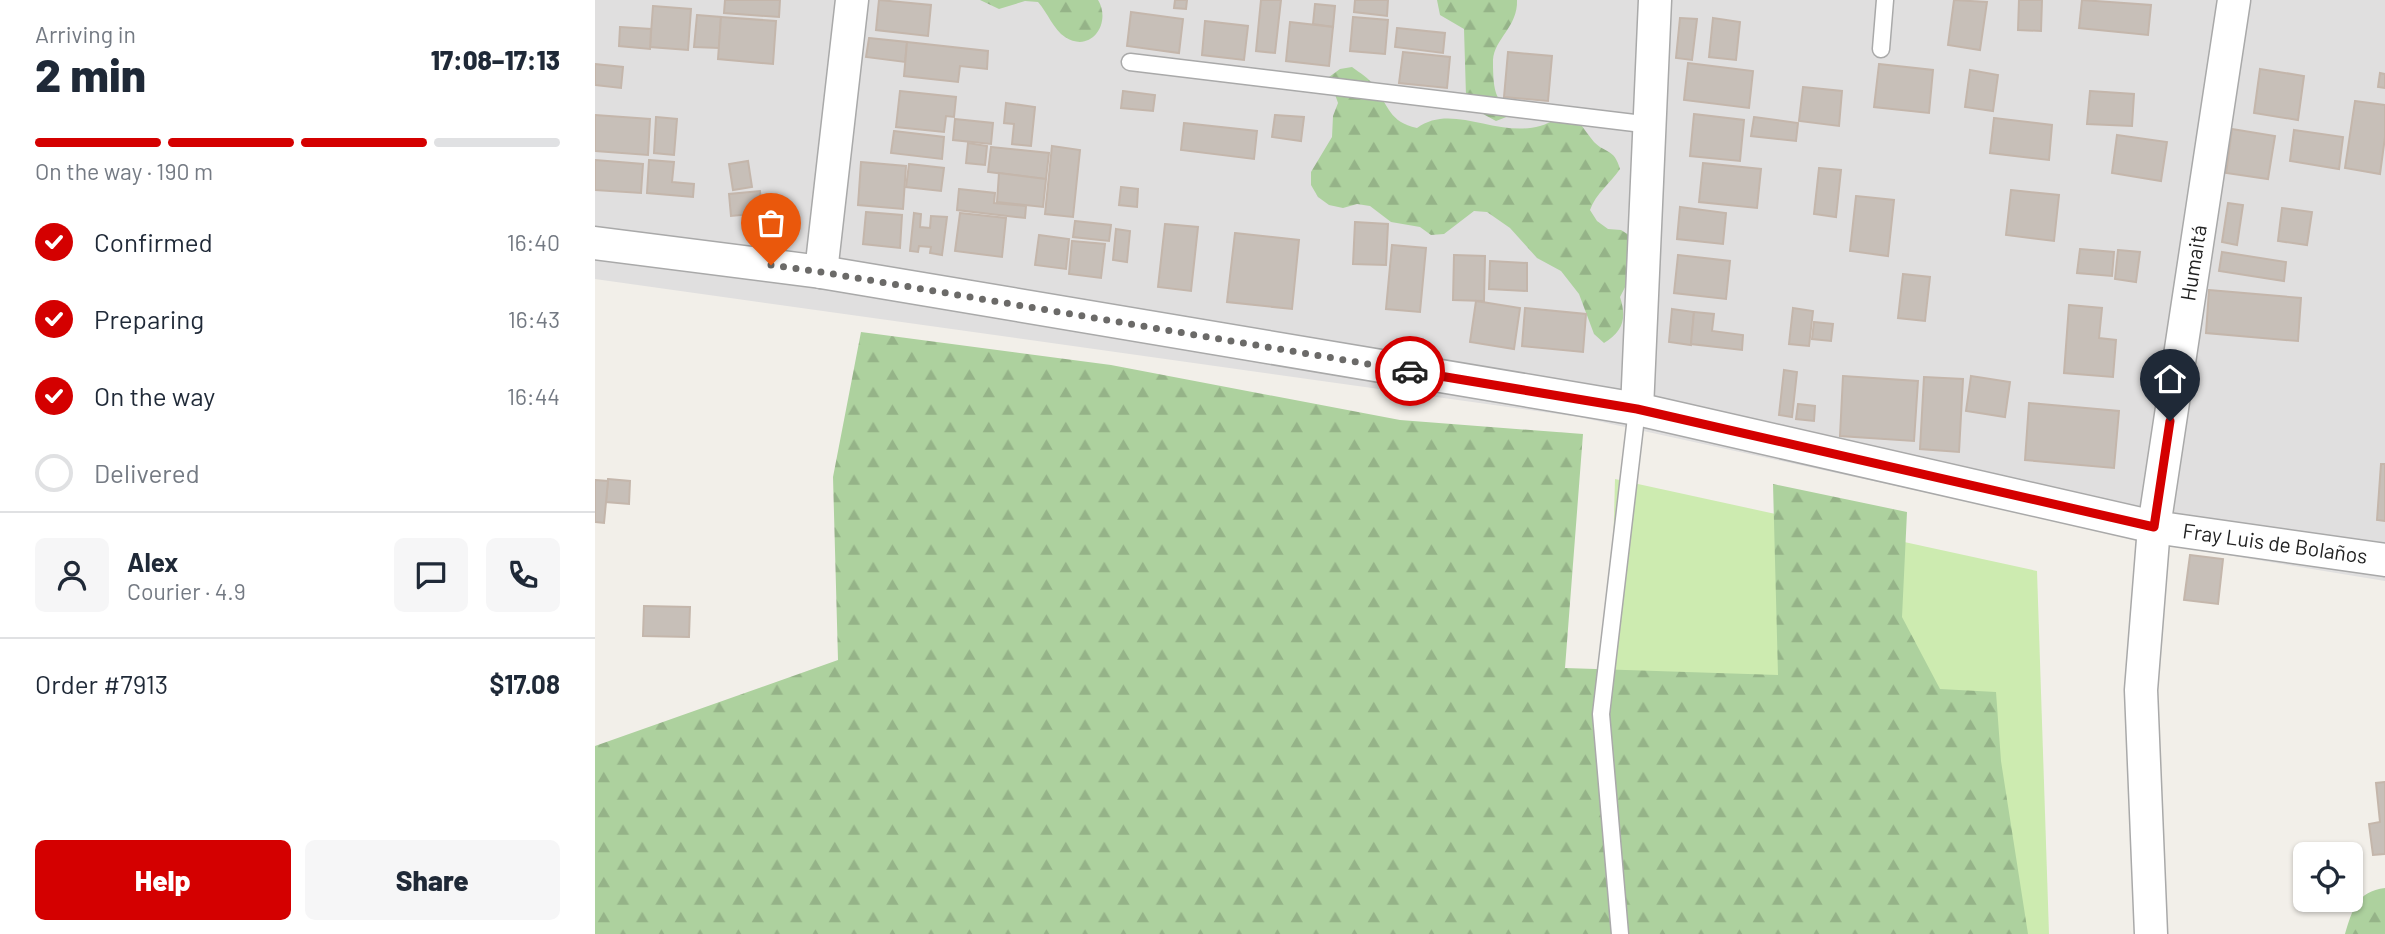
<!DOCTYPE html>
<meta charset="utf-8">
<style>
:root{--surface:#fff;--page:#f6f6f7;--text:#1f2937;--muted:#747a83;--line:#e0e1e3;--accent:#d40000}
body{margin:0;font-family:Barlow,sans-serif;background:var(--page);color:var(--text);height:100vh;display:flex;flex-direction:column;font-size:26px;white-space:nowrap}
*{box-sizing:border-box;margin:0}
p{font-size:23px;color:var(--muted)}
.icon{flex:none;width:38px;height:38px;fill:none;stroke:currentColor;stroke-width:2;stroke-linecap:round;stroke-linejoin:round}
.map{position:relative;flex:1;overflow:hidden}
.details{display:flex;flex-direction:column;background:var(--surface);width:595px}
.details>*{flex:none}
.controls{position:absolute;left:1698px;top:842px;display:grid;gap:14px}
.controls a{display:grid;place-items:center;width:70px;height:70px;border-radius:10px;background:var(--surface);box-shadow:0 2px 5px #0004;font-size:35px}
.pin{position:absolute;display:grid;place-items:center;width:60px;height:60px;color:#fff;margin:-72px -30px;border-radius:50% 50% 50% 0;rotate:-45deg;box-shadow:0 0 7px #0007}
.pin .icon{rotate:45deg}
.courier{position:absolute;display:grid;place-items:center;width:70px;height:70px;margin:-35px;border:5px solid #d40000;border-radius:50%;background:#fff;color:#222;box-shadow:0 2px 9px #0007}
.head em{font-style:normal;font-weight:800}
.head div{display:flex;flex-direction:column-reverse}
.head{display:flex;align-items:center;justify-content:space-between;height:119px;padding:0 35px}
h1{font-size:46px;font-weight:800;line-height:52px}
.bar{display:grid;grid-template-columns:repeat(4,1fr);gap:10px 7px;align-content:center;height:84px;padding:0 35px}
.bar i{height:9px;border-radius:5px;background:var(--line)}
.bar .selected{background:var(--accent)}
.bar p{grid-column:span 4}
.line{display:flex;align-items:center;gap:18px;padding:0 35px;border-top:2px solid var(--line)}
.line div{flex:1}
.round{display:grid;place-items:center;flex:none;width:74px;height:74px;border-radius:10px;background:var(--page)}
ol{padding:0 35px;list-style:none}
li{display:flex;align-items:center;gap:21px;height:77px}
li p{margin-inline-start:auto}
li .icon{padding:7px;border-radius:50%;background:var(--accent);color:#fff;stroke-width:4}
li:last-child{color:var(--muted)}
li i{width:38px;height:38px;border:4px solid var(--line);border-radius:50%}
.primary-button{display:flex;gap:14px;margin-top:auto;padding:14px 35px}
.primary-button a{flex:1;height:80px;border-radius:10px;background:var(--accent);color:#fff;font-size:28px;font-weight:800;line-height:80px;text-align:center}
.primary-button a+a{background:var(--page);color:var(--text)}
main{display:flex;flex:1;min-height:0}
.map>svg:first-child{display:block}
.residential{fill:#e0dfdf}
.grass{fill:#cdebb0}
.forest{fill:url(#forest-firs)}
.building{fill:#c7bfb8;stroke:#c4b6ab;stroke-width:2}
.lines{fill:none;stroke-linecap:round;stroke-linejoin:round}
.lane-casing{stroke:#a9a9a9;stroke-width:19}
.street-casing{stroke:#a9a9a9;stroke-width:35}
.lane{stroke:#fff;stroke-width:16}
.street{stroke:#fff;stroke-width:32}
.done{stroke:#6b6a68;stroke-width:7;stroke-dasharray:0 12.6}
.route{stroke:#d40000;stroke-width:9}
.labels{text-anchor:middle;stroke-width:5;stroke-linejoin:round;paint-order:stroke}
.street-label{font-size:21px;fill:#222;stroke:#fff}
</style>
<main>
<section class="details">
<div class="head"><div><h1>2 min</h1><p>Arriving in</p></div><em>17:08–17:13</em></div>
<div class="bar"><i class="selected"></i><i class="selected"></i><i class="selected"></i><i></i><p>On the way · 190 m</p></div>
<ol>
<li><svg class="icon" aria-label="check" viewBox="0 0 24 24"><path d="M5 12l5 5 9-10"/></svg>Confirmed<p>16:40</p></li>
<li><svg class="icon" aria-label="check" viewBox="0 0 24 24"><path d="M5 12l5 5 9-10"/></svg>Preparing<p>16:43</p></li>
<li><svg class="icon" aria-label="check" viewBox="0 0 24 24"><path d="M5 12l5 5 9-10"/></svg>On the way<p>16:44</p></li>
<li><i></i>Delivered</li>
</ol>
<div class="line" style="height:126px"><a class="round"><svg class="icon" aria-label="person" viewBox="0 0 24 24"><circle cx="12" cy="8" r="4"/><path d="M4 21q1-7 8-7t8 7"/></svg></a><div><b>Alex</b><p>Courier · 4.9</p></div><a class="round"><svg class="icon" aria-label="chat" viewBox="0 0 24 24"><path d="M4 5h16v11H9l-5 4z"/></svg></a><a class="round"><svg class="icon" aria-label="phone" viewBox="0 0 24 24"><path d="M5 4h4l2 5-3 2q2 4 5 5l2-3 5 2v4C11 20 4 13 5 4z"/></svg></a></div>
<div class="line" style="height:91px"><div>Order #7913</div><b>$17.08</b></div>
<div class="primary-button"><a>Help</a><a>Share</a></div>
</section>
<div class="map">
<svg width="1790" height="934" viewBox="0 0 1790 934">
<defs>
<pattern id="forest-firs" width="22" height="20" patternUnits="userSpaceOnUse" patternTransform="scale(1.75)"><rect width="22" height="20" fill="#add19e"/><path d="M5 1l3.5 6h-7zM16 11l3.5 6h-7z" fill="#95b388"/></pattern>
</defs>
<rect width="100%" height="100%" fill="#f2efe9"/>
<path class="residential" d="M0,0H1790V581L1577,546L984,417L0,279Z"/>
<path class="grass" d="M1020,479L1442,571L1454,934H1008Z"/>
<g class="forest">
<path d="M385,0H503C517,23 496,54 470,37C459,30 452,12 443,2L430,1L404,9Z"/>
<path d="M842,0H922C923,27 899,39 898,60C898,69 898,84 901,93C903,100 910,106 914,116L901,121L877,108L871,96L869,29L845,15Z"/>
<path d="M757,67C765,73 774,78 779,86C794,106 794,122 822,128C861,99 913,148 961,119L985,123C989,129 994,136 999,142C1011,154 1019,148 1025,169C1015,184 1001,193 995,210L1002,221L1013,229L1026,230L1037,237L1044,260L1025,297C1032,319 1028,331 1009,343L999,334L984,294L966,271L942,258L915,228L892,212L879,211L849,234L836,235L825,227L796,222L775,206L762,204L748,208L734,205L723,197L716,185V172L737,137L738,116L743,103L734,77L745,69Z"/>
<path d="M266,332L516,365L805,420L988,434L970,668L1183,675L1178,484L1312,512L1307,617L1345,689L1401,692L1406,761L1433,934H0V746L243,660L238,477Z"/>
<path d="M1790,888V934H1750C1757,911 1762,891 1790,888Z"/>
</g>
<g class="building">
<path d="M130,0H185L184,17L129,13Z"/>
<path d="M284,0L336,5L333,36L281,30Z"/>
<path d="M580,0H592L591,9L579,8Z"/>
<path d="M666,0H686L680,53L661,51Z"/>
<path d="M760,0H793L792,16L759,12Z"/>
<path d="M1359,0L1392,2L1385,50L1353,45Z"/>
<path d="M1424,0H1447L1446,31L1423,30Z"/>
<path d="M1487,0L1556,5L1553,35L1484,28Z"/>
<path d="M720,4L740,6L738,27L718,24Z"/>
<path d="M58,6L96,9L93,50L55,47Z"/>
<path d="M536,12L588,19L584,53L532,46Z"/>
<path d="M102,15L126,17L124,48L99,47Z"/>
<path d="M126,17L181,21L178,64L123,59Z"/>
<path d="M758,17L793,20L790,54L755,51Z"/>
<path d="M1085,18L1102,19L1097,60L1081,58Z"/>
<path d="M1118,18L1145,22L1141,60L1114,57Z"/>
<path d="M610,21L653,26L649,60L607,55Z"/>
<path d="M695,22L738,27L734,66L691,61Z"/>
<path d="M25,27L56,29L55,49L24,46Z"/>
<path d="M802,28L850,33L848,53L800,47Z"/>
<path d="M274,38L312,42L310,62L271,57Z"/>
<path d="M312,42L393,51L392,69L365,66L363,82L309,76Z"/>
<path d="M808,52L855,57L852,88L804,83Z"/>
<path d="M913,52L957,56L953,101L909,97Z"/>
<path d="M1093,63L1158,71L1154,108L1089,100Z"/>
<path d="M0,64L28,67L26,88L0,85Z"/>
<path d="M1284,64L1338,70L1334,113L1279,107Z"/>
<path d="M1665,69L1709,76L1703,120L1659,113Z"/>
<path d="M1375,70L1403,75L1398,111L1370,107Z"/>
<path d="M1785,73L1790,74V88L1783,87Z"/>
<path d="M1208,87L1247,91L1244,126L1204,121Z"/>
<path d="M305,91L361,97L359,117L351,116L349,132L301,127Z"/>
<path d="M528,91L560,95L558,111L526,108Z"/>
<path d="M1495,91L1539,94L1537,126L1492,124Z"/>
<path d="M1760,101L1790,105V137L1785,174L1750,168Z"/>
<path d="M411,103L440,107L436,146L417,144L419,124L409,123Z"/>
<path d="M1099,114L1149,120L1145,161L1095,156Z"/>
<path d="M0,115L55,119L53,155L0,151Z"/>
<path d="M680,115L709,117L706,141L677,137Z"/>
<path d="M61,117L82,119L79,155L59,153Z"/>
<path d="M1159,117L1203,123L1201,141L1156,136Z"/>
<path d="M1399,118L1457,125L1454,160L1395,153Z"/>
<path d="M360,119L398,123L396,144L358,140Z"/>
<path d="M589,123L662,131L659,159L586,150Z"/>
<path d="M1637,129L1680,136L1673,179L1631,173Z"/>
<path d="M1699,130L1748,137L1744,169L1695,161Z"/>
<path d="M299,131L349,137L347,159L296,153Z"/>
<path d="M1522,135L1572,142L1566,181L1517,173Z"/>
<path d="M373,143L392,146L390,165L371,163Z"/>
<path d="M457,146L485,150L478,217L450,214Z"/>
<path d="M396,147L454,153L451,179L393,172Z"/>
<path d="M0,160L48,164L46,193L0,190Z"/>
<path d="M54,160L79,162L77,182L99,184L98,197L52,193Z"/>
<path d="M153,161L157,187L138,190L134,164Z"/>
<path d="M266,162L311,166L308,209L263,205Z"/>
<path d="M1108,163L1166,169L1162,208L1104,202Z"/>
<path d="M314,164L349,168L346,191L311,187Z"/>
<path d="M1224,168L1246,170L1241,217L1219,214Z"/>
<path d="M404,173L451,179L448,207L402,202Z"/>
<path d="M526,187L543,189L542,207L524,205Z"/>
<path d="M364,189L400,193L399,203L431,206L430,218L362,210Z"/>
<path d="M1416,190L1464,195L1459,241L1411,235Z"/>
<path d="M165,191L167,213L136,216L134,194Z"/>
<path d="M1261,196L1299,200L1293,256L1255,251Z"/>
<path d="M1633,203L1648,205L1642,245L1627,242Z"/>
<path d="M1085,207L1131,213L1128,244L1082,239Z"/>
<path d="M1687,208L1717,212L1712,245L1683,241Z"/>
<path d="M271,212L307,215L305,248L268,244Z"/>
<path d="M319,213L326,214L325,227L335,228L336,216L352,217L347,255L335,253L336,247L324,246L323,252L315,251Z"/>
<path d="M365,213L411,218L407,257L360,251Z"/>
<path d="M480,221L516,225L514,241L478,237Z"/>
<path d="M760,222L793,224L791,265L758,264Z"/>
<path d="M570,224L603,227L596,291L563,287Z"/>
<path d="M521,229L535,231L532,262L518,260Z"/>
<path d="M640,233L704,240L697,309L632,302Z"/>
<path d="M444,235L474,239L471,269L440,265Z"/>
<path d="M477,241L510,244L506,278L474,274Z"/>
<path d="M797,245L831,248L825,312L791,309Z"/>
<path d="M1485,249L1519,252L1517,276L1482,273Z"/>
<path d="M1523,250L1545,252L1541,282L1520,279Z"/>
<path d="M1627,252L1691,262L1689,281L1624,271Z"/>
<path d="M859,255L890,256L889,301L858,300Z"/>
<path d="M1083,255L1135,261L1131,299L1079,293Z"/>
<path d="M895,261L932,263V291L894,289Z"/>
<path d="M1308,274L1335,277L1330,321L1303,318Z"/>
<path d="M1614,290L1706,298L1703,341L1611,333Z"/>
<path d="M881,301L925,308L919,349L875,342Z"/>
<path d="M1474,305L1507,308L1504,338L1521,340L1518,377L1469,373Z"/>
<path d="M930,308L991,314L988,352L927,346Z"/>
<path d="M1198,308L1218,311L1214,346L1194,344Z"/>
<path d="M1077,309L1099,312L1096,345L1074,342Z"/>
<path d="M1099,312L1119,314L1117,331L1148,335L1147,350L1096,344Z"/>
<path d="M1219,322L1238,324L1236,341L1217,339Z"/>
<path d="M1189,370L1202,372L1197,417L1184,415Z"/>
<path d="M1248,376L1323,381L1319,441L1245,436Z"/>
<path d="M1376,376L1415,382L1410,417L1371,411Z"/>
<path d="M1329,377L1368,379L1364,452L1325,449Z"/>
<path d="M1434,403L1524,411L1519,468L1430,460Z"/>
<path d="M1203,404L1220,406L1219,421L1201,419Z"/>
<path d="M1786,464H1790V521L1782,520Z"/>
<path d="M13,479L35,481L34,504L11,502Z"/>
<path d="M0,480L13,481L9,523L0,522Z"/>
<path d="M1595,555L1628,559L1623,604L1589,600Z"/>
<path d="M49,606L95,607L94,637L48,636Z"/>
<path d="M1790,782V854L1778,855L1774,824L1785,822L1781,783Z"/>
</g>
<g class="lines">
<defs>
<g id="lane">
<path d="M1286,49L1290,0"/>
<path d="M535,62L1056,125"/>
<path d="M1025,934L1006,714L1042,409"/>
</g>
<g id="street">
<path d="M0,243L226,272L1042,409L1559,527L1790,560"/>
<path d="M226,272L257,0"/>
<path d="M1042,409L1060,0"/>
<path d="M1556,934L1546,690L1559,527L1639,0"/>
</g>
</defs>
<use href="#lane" class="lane-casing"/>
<use href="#street" class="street-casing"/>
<use href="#lane" class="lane"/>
<use href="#street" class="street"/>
</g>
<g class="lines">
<path class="done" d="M176,265L226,272L815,371"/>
<path class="route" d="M815,371L1042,409L1559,527L1575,421"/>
</g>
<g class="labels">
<g class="street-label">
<text transform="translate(1599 263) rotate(-81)" y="7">Humaitá</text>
<text transform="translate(1680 544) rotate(8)" y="7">Fray Luis de Bolaños</text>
</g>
</g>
</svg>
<div class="controls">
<a><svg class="icon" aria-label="locate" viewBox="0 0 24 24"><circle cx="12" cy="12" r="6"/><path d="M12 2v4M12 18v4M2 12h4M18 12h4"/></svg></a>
</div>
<div class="pin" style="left:176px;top:265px;background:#ea580c"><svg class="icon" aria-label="bag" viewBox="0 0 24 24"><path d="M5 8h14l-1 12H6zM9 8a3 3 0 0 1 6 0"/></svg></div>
<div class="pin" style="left:1575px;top:421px;background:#1f2937"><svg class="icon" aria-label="home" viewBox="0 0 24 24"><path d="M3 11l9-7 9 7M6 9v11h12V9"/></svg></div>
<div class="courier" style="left:815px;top:371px"><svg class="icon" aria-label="car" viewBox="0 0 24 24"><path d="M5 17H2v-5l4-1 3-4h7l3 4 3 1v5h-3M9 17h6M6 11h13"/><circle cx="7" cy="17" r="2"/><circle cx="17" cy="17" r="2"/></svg></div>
</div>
</main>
